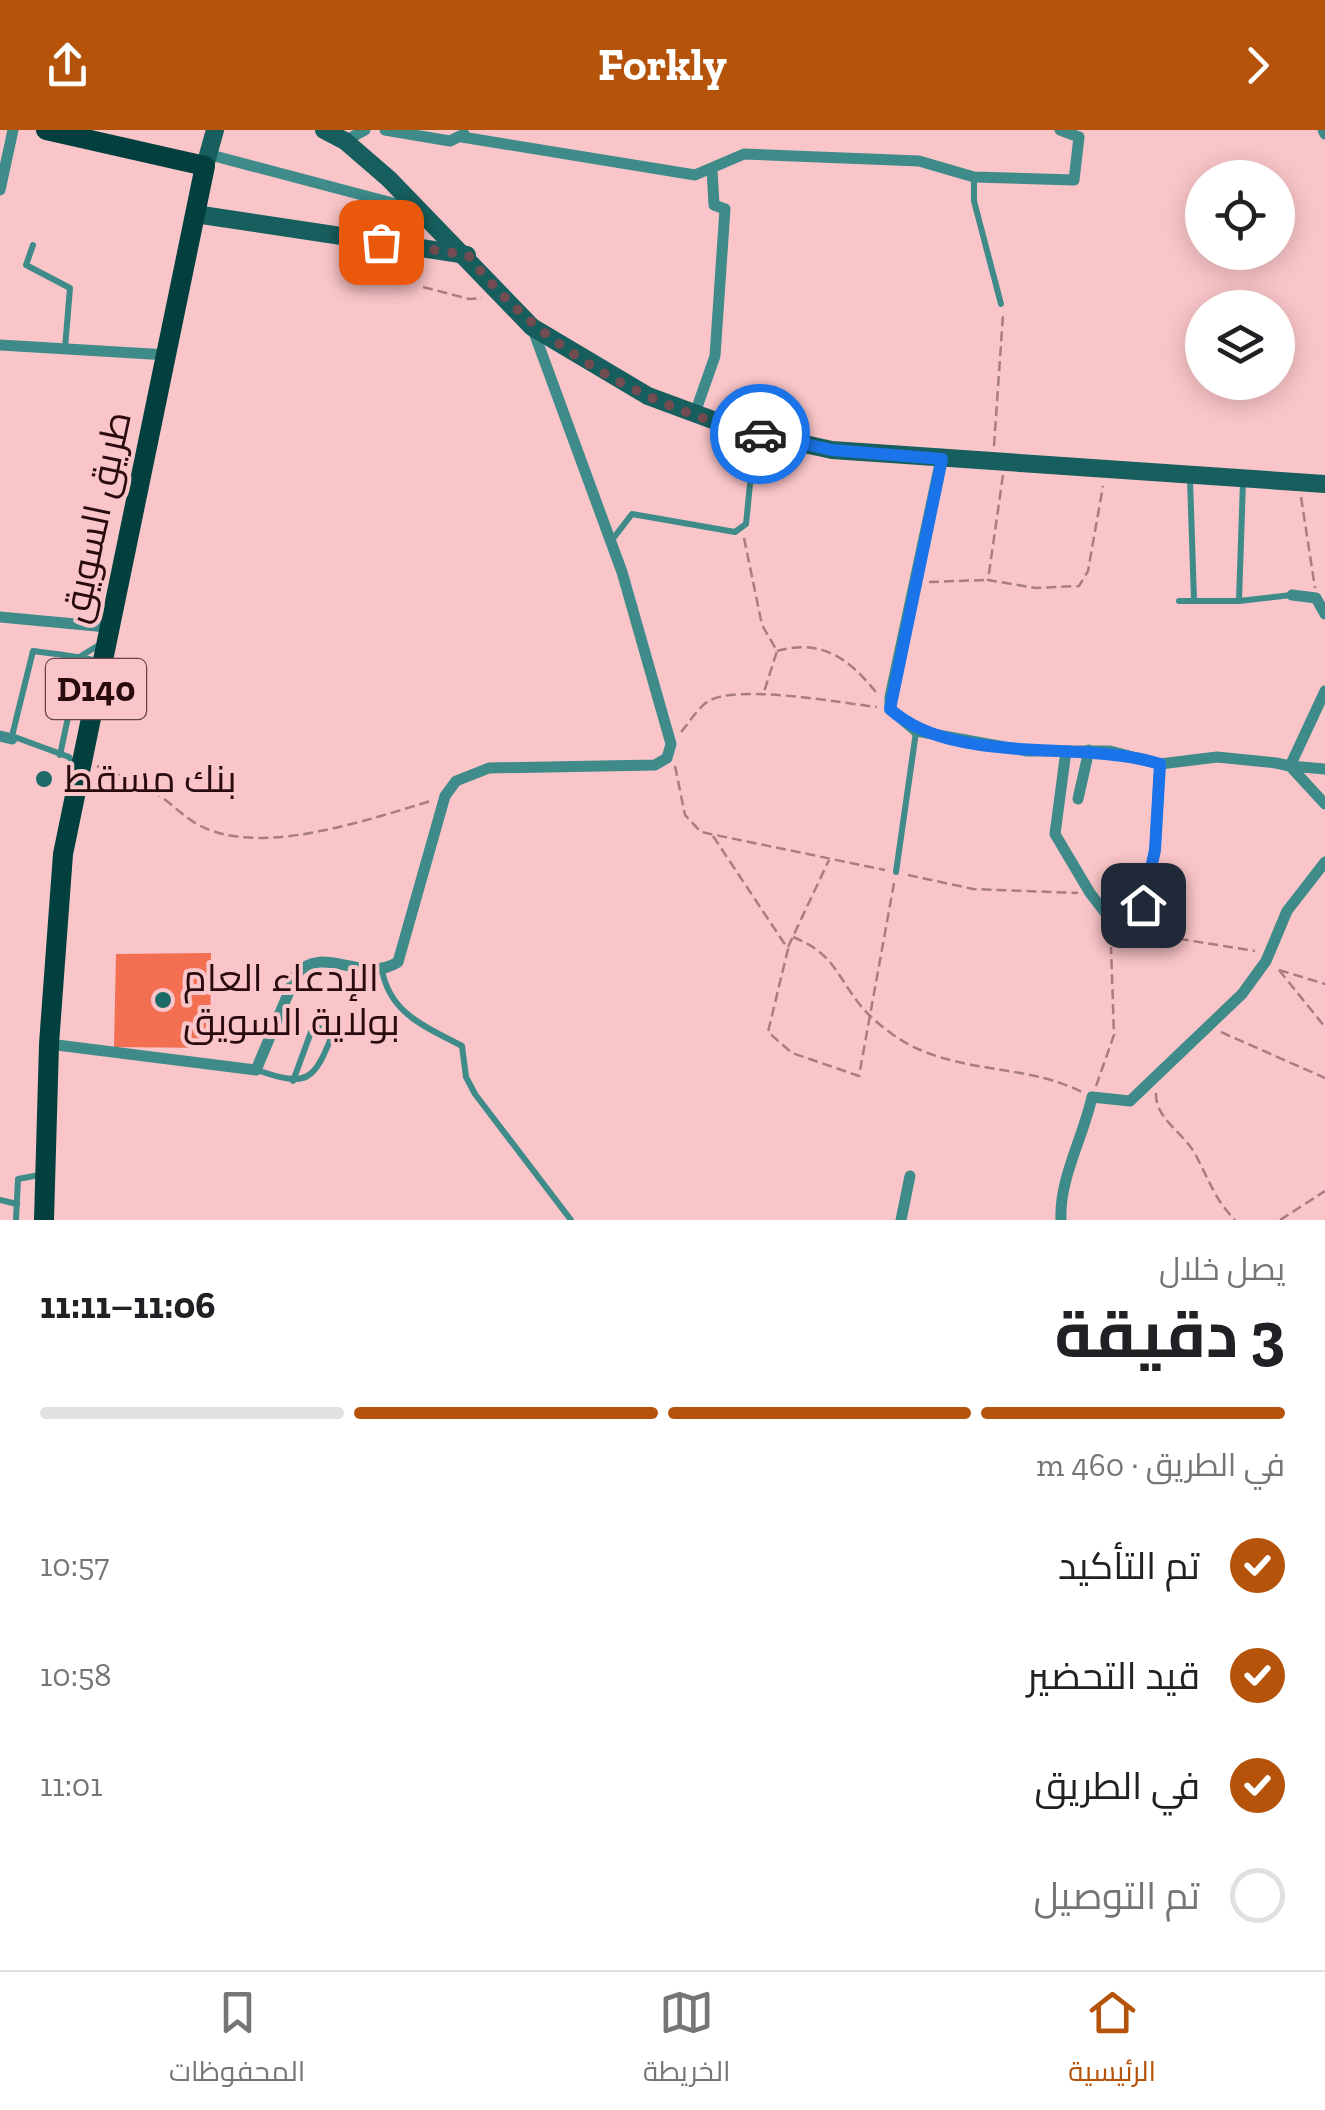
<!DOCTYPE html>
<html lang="ar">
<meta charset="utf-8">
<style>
:root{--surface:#fff;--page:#f6f6f6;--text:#202124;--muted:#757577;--line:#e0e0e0;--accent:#b45309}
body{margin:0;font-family:"Zilla Slab",Cairo,serif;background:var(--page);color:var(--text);direction:rtl;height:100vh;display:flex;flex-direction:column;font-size:38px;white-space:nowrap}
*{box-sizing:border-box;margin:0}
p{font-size:32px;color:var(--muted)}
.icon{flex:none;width:55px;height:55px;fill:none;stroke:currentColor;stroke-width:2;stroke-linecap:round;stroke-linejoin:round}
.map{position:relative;height:1090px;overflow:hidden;direction:ltr}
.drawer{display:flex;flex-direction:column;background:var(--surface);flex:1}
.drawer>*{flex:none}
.fabs{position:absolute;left:1185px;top:30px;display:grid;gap:20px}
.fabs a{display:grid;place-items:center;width:110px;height:110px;border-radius:50%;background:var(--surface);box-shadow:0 5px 25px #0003;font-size:50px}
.pin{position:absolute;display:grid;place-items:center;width:85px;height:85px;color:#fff;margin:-42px;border-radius:20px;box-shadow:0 5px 15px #0006}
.courier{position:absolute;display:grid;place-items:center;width:100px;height:100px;margin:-50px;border:8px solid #1a73e8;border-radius:50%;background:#fff;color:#222;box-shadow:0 2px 12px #0007}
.summary em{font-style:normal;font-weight:700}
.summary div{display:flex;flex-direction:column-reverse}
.summary{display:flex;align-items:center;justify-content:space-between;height:170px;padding:0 40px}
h1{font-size:65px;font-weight:700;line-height:75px}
.bar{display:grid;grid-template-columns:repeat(4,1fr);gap:15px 10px;align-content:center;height:120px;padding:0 40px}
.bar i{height:12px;border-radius:8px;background:var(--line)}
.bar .on{background:var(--accent)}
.bar p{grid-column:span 4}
ol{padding:0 40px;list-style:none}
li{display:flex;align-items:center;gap:30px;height:110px}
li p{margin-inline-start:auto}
li .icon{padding:10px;border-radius:50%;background:var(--accent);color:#fff;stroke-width:4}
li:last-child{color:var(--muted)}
li i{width:55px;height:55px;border:5px solid var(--line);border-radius:50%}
header{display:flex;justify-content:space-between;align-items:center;height:130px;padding:0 40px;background:var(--accent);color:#fff;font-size:45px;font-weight:700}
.tabs{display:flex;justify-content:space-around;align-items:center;height:140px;border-top:2px solid var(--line);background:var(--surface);font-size:28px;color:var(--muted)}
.tabs a{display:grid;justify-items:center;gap:5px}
.tabs .on{color:var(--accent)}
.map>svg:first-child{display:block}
.building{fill:#f26f52}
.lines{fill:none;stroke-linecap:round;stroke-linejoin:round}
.path{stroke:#a97d80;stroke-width:2.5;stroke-dasharray:10 5;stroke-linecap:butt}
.service{stroke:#3e8b8a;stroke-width:6}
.minor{stroke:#3e8b8a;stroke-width:11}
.secondary{stroke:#165f5e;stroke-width:18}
.primary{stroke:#01403f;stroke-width:20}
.done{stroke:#724c50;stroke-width:10;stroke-dasharray:0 18}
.route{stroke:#1a73e8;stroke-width:12}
.poi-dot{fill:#1c6968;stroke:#fac5c8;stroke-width:4}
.labels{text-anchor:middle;stroke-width:8;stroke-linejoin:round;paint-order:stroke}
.shield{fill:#fac5c8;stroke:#684346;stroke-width:2.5}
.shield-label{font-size:35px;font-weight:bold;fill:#290b0f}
.street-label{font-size:38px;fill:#290b0f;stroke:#fac5c8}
.poi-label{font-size:38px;fill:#290b0f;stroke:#fac5c8;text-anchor:start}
</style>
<header><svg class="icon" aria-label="forward" viewBox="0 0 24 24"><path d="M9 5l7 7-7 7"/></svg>Forkly<svg class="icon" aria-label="share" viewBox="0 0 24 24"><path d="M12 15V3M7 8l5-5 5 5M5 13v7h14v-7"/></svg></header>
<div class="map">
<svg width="1325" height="1090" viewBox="0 0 1325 1090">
<rect width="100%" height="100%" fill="#fac5c8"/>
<path class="building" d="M211,823L210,918L114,917L116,824Z"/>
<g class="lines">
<g class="path">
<path d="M423,157L469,169L482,168"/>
<path d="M994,316L1003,185"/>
<path d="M1003,345L988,450L1036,458L1079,456L1088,441L1103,356"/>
<path d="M1301,367L1315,458"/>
<path d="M744,408L762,495L777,521L764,562"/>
<path d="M929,452L986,450"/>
<path d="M777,521C823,508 851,530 879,566"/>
<path d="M681,602C689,593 697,579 707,572C734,553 841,573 877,577"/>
<path d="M97,636C119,645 141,653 160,666C173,675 184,687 197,694C258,729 369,689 431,671"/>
<path d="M675,636L685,685L701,702L885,740"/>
<path d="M713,706L788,819L768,902L792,923L859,946L894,753"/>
<path d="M908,745L973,759L1078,763"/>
<path d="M1149,804L1255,821"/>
<path d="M793,807C832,823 834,840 857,871C870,889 897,910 918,919C972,943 1030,936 1082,962"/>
<path d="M788,817L829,730"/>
<path d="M1279,840L1325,897"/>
<path d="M1279,840L1325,854"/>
<path d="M1221,902L1325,948"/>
<path d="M1096,956L1114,905L1111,817"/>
<path d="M1156,963C1155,988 1182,1002 1194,1022C1208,1047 1214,1069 1235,1090"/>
<path d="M1280,1090L1325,1061"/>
</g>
<g class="service">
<path d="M974,47V71L1001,174"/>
<path d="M33,115L26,135L70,158L65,218"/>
<path d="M1190,349L1194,470"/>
<path d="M612,410L632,384L735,402L746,394L755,305"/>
<path d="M1179,471H1239L1291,465"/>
<path d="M1239,471L1243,351"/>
<path d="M60,625L81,526L99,515"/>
<path d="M77,637L69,627L12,606L33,521C46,523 91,527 100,532"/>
<path d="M896,742L916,602"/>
<path d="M382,840C390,884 426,897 462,916L466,947L475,964L571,1090"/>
<path d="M257,940C308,958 314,951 333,903L317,897L311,902L293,951"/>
<path d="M0,1070L17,1074"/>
<path d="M16,1090L18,1049L39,1045"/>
</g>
<g class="minor">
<path d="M385,0L450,11L464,4"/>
<path d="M1323,0L1325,4"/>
<path d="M462,7L695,45L744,24L919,31L974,47L1074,50L1079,7L1060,0"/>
<path d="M345,11L365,0"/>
<path d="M207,24L419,80"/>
<path d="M0,60L13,0"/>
<path d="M0,215L168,225"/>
<path d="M695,283L715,226L725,79L714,75L712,40"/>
<path d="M941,329L890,567V579L916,601L1027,621H1110L1160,634L1217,627L1276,633L1290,636L1325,674"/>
<path d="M1292,465L1316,468L1325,484"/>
<path d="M0,487L107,497"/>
<path d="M1325,561L1290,636L1325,639"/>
<path d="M0,606L12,609"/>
<path d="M1066,621L1055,704L1090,763L1114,794L1111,803"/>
<path d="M1078,669L1089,620"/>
<path d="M1137,802L1155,720L1160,634"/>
<path d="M49,914L256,940L296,845C322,812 362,855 398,832L445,666L456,651L489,638L655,635L667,628L671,614L622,442L532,197"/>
<path d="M901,1090L910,1046"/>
<path d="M1061,1090C1059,1049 1083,1008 1092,967L1130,971L1242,864L1266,831L1287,781L1325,732"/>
</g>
<g class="secondary">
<path d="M324,0L345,11L389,49L532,197L648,266L740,300L832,320L1325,354"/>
<path d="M205,36L215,0"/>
<path d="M195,84L467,125"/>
</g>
<path class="primary" d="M44,1090L49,914L63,724L205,36L46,0"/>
</g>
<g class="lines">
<path class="done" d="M381,112L468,125C535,215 649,280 760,304"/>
<path class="route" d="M760,304L832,320L942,329L890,579C954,637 1080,609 1160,634L1155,720L1143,775"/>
</g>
<g class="poi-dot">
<circle cx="44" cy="649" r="10"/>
<circle cx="163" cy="870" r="10"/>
</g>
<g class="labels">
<rect class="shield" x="46" y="529" width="100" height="60" rx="8"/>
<g class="shield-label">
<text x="96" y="571">D140</text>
</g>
<g class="street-label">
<text transform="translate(96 387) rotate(-78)" y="13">طريق السويق</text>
</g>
<g class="poi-label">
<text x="64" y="662">بنك مسقط</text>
<text x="183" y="861">الإدعاء العام<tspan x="183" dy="44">بولاية السويق</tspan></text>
</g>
</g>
</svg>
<div class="fabs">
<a><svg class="icon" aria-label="locate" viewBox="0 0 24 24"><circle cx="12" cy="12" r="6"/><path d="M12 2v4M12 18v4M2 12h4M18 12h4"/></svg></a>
<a><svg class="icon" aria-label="layers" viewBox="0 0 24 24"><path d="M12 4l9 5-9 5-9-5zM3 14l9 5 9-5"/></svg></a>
</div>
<div class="pin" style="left:381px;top:112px;background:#ea580c"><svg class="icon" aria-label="bag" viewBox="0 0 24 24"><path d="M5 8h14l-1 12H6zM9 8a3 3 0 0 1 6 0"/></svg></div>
<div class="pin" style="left:1143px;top:775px;background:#1f2937"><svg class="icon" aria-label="home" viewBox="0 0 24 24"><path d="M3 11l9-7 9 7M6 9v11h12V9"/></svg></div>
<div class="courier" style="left:760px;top:304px"><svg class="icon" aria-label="car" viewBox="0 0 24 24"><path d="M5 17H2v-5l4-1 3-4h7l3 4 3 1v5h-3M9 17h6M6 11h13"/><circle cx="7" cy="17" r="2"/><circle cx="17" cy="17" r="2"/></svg></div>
</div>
<section class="drawer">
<div class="summary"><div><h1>3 دقيقة</h1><p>يصل خلال</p></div><em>11:06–11:11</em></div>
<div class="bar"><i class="on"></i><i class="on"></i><i class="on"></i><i></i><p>في الطريق · 460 m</p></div>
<ol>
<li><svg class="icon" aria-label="check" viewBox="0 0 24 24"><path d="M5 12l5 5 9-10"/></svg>تم التأكيد<p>10:57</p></li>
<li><svg class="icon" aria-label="check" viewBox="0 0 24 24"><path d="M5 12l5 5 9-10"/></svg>قيد التحضير<p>10:58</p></li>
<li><svg class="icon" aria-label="check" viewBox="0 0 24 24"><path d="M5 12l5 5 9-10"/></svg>في الطريق<p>11:01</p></li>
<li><i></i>تم التوصيل</li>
</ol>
</section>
<nav class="tabs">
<a class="on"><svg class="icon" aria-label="home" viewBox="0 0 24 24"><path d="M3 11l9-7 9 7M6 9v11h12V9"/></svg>الرئيسية</a>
<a><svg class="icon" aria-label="map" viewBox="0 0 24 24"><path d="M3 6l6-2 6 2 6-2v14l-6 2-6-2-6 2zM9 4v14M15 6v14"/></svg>الخريطة</a>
<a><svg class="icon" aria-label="saved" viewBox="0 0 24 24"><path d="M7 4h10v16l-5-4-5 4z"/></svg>المحفوظات</a>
</nav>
